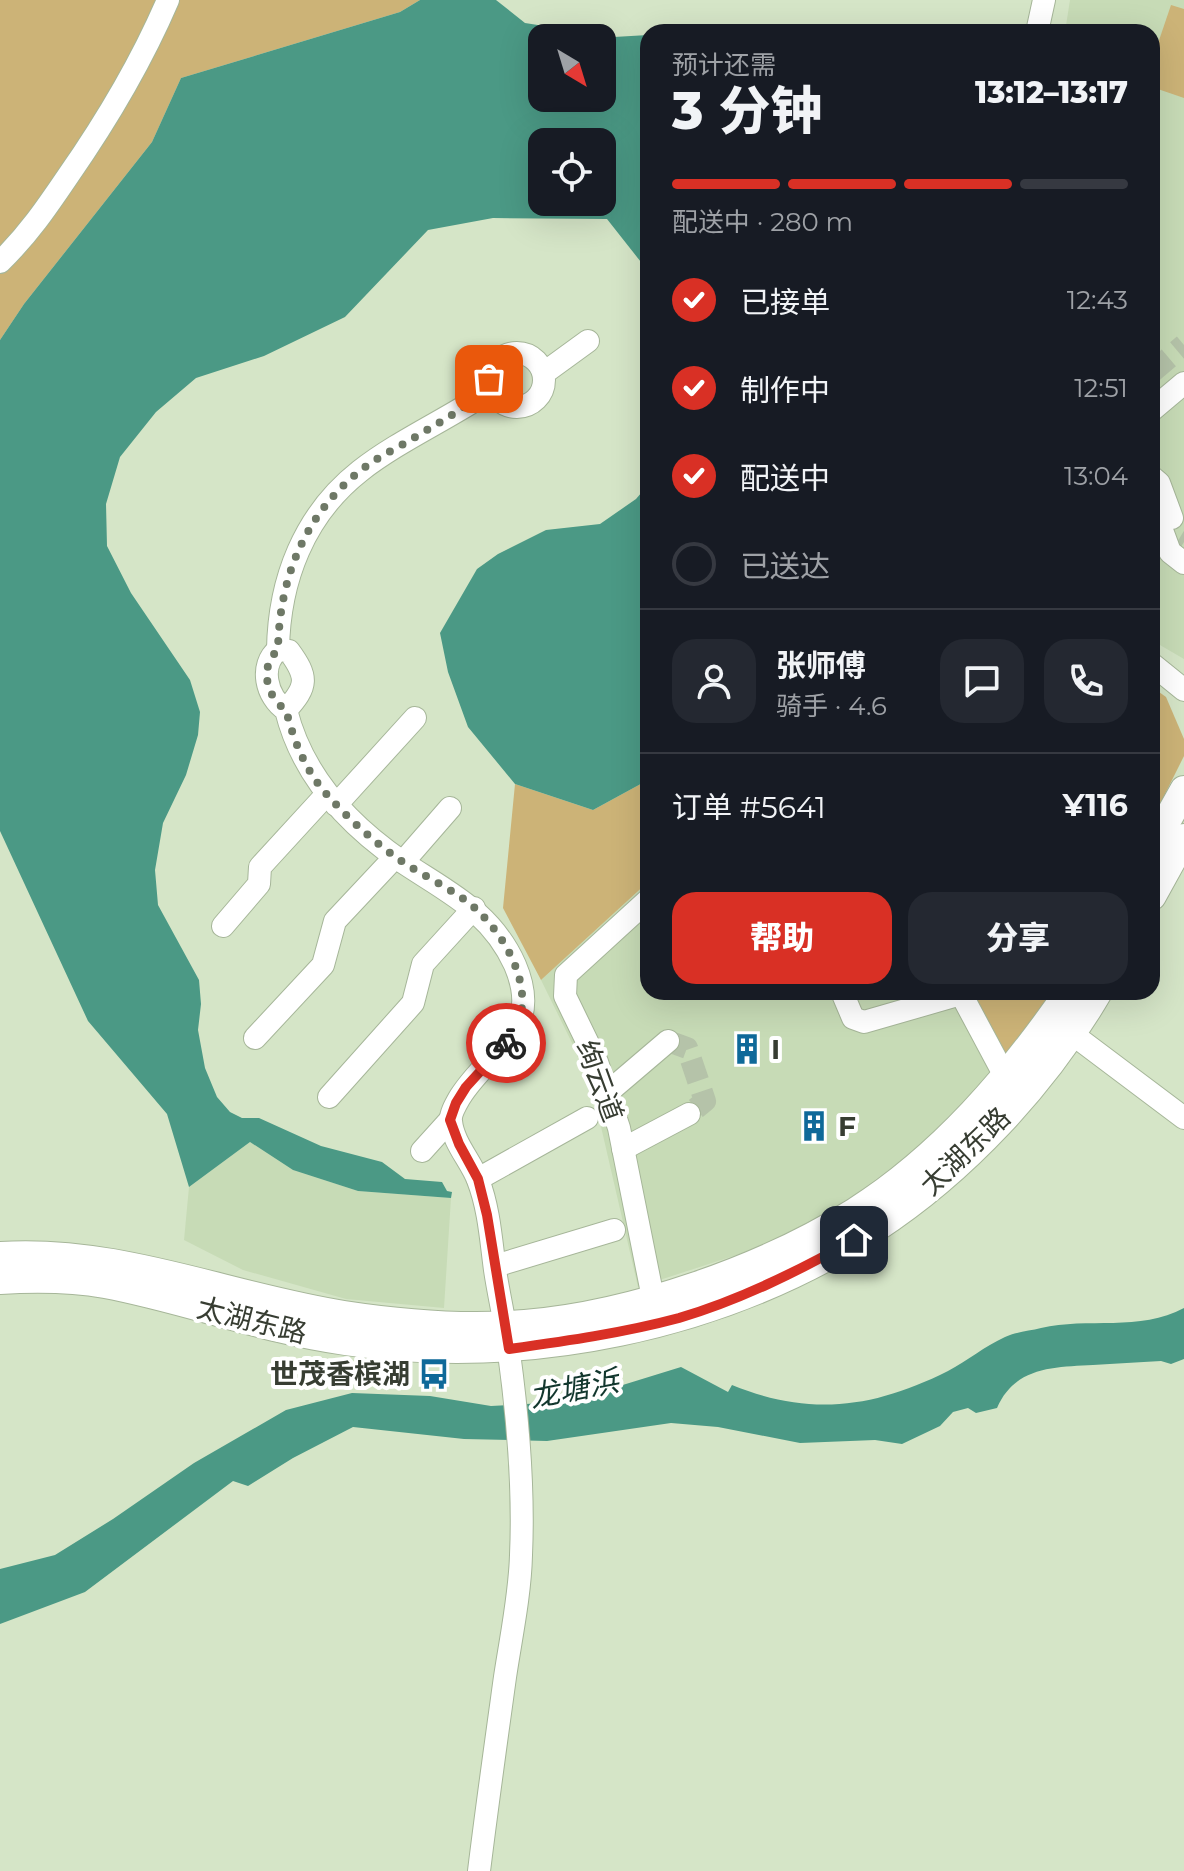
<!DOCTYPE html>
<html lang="zh">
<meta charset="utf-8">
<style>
:root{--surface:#171b24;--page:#242831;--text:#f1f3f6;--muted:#9ea1a6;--line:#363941;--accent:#d93025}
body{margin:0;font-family:Montserrat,"Noto Sans SC",sans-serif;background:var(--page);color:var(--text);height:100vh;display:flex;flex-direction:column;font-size:30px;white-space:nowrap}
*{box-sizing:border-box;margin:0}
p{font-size:26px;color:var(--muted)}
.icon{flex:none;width:44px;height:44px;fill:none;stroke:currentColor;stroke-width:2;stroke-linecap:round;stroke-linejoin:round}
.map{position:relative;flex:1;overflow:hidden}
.drawer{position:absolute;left:640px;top:24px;width:520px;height:976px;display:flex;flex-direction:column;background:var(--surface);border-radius:24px;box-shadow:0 8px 32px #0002}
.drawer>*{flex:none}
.needle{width:52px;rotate:142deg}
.buttons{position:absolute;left:528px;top:24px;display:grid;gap:16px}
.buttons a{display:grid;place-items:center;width:88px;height:88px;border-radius:16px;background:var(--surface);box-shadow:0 8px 32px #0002;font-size:40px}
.pin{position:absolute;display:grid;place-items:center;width:68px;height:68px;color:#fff;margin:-34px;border-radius:16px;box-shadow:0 4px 12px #0006}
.courier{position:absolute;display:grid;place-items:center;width:80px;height:80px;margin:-40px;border:6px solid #d93025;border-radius:50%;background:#fff;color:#222;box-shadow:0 2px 10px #0007}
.headline em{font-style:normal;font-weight:800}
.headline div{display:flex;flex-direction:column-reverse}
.headline{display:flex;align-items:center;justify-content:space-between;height:136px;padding:0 32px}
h1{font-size:52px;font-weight:800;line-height:60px}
.bar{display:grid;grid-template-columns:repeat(4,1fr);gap:12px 8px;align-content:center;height:96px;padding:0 32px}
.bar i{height:10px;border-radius:6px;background:var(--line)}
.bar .selected{background:var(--accent)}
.bar p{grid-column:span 4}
.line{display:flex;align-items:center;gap:20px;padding:0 32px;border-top:2px solid var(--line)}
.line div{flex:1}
.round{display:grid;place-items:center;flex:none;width:84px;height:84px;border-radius:24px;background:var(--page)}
ol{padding:0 32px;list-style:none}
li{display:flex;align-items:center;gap:24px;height:88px}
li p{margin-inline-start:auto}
li .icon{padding:8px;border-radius:50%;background:var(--accent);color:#fff;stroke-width:4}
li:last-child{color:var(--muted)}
li i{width:44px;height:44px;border:4px solid var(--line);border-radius:50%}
.cta{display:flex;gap:16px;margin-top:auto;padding:16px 32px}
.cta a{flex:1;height:92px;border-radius:24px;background:var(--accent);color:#fff;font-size:32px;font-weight:800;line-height:92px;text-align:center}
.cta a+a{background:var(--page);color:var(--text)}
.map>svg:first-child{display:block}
.built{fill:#c7dbb6}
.green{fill:#ccb377}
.water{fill:#4b9985;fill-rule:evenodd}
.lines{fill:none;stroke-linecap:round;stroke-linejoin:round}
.minor-tunnel{stroke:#b5c3a9;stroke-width:22;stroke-dasharray:22 11;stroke-linecap:butt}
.minor-casing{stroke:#a6b699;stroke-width:24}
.major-casing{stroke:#a6b699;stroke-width:30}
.minor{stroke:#fff;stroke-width:22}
.major{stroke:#fff;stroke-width:28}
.done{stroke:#6e7866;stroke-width:8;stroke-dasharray:0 14.4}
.route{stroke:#d93025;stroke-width:10}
.labels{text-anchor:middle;stroke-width:8;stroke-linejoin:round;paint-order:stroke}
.poi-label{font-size:28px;font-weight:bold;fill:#373d32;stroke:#fff;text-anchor:start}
.street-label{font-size:28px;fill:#373d32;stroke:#fff}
.water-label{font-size:30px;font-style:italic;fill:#12372e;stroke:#fff}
</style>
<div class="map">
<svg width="1184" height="1871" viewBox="0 0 1184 1871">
<rect width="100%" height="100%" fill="#d5e5c7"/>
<g class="built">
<path d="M1070,0H1184V659L1160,645L1152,633V32H1065Z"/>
<path d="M648,882V992H955L996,1068L913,1152L857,1193L805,1225L749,1251L638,1287L599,1118L575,1049L541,980Z"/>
<path d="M250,1142L293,1170L358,1191L451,1198L444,1308L346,1299L243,1270L184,1240L189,1187Z"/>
</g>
<g class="green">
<path d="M0,0H420L400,12L181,78L152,142L24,304L0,340Z"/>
<path d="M1171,5L1184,9V98L1152,87V61Z"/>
<path d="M1152,687L1166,697L1184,739V756L1152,820Z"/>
<path d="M648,780V882L541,980L503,908L515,784L593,810Z"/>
<path d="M955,992H1052L996,1068Z"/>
</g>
<g class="water">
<path d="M420,0H496L525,23L614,37L648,35V271L607,219L493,218L428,230L345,317L264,356L196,378L156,412L120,457L106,504L107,546L131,593L190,680L200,712L198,735L186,775L163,823L155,870L158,905L199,980L201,1004L198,1030L205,1068L217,1097L230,1112L242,1118H259L321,1146L382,1162L405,1179L442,1182L447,1191L452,1192L451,1198L358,1191L293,1170L250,1142L189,1187L167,1114L88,1021L0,831V340L24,304L152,142L181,78L400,12ZM602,38V98H542V38ZM602,142V202H542V142Z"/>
<path d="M648,485V780L593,810L515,784L468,727L448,672L440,633L477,569L498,554L546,530L600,524L636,499Z"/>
<path d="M1184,1308V1359L1171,1364L1161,1361C1138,1362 1115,1364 1093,1365C1053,1367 1015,1367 997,1408L976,1413L968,1408L953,1412L940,1426L902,1444L875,1440L800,1443L718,1427L671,1423L547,1441L464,1439L353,1427L293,1458L248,1486L233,1481L85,1592L0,1624V1569L55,1555L113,1519L194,1463L286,1410L352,1393L430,1396L491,1406L544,1403L613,1388L681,1367L728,1392L732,1385C810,1417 874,1408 948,1371C967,1361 985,1346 1005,1337C1016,1332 1029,1331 1041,1328C1087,1317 1140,1332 1184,1308Z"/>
</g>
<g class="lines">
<g class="minor-tunnel">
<path d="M1152,372L1184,345"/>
<path d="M1179,539L1184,542"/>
<path d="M668,1041L687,1048L705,1101L689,1114"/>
</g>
<defs>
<g id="minor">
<path d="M1037,32L1044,0"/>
<path d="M0,262C28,235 47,207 68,176C107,120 141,63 168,0"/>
<circle cx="517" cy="380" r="27"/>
<path d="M544,373L588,341"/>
<path d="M1152,410L1184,383"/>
<path d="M1152,477L1159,483L1172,518"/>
<path d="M1152,503L1170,552L1184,563"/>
<path d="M278,650C279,580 304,515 360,471C398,441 450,418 491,390"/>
<path d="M1152,664L1184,690"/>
<path d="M286,710C308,686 308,677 289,651L278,650C259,665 266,697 286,710C302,775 346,823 401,861C447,892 491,911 515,965C544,1033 491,1048 460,1097C456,1104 450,1114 451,1121C453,1143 471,1161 478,1180C489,1208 491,1240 495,1270C499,1297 506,1325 509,1353C518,1419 524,1488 521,1555C520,1595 511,1637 505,1677C496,1742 487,1806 479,1871"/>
<path d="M336,805L415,718"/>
<path d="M403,862L450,808"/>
<path d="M648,900L566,975L565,996L597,1062L619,1128L653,1298"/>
<path d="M223,926L259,884L260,867L326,795"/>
<path d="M842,992L853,1018L864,1022L961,994"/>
<path d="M960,992L1006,1078"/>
<path d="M1071,1033L1184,1118"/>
<path d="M255,1038L323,965L335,921L395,857"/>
<path d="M607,1093L668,1041"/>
<path d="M329,1097L413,1003L423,964L474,908"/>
<path d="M623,1149L689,1114"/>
<path d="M422,1151L450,1120"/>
<path d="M478,1179L587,1118"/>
<path d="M495,1266L614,1230"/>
</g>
<g id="major">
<path d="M1152,847L1184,790"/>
<path d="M1152,896L1184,838"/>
<path d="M0,1256C118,1248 229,1297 344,1315C403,1324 466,1329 525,1324C633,1315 764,1269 855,1212C942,1157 1011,1076 1069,992"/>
<path d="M0,1280C35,1278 71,1278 105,1284C186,1299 264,1330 346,1341C526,1367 720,1328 874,1229C963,1171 1044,1084 1098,992"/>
</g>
</defs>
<use href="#minor" class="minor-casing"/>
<use href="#major" class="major-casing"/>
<use href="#minor" class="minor"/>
<use href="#major" class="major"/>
</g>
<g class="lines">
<path class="done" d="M489,379L491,390C465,407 439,423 412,439C395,449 376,458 360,471C304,515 279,580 278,650C259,666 266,697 286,710C294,742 306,772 329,797C349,819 373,841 397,858C422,876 452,888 475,908C510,940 543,1002 506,1043"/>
<path class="route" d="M506,1043L466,1087L456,1103L450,1120L459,1144L478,1179L487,1215L509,1349C566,1341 623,1333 679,1318C740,1300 798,1271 854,1240"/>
</g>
<defs>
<symbol id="building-bare" viewBox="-9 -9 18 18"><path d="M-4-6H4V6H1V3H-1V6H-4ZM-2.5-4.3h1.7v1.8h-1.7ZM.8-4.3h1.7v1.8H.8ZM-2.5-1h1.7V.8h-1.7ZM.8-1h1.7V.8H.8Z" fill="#0f6999" stroke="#fff" stroke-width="2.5" paint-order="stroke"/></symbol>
<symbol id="bus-bare" viewBox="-9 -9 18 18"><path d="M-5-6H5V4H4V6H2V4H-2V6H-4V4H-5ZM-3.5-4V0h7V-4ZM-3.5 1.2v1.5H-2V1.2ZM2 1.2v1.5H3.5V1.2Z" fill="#0f6999" stroke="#fff" stroke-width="2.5" paint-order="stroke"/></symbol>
</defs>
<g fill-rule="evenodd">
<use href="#building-bare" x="725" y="1027" width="44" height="44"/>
<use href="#building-bare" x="792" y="1104" width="44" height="44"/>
<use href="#bus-bare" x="412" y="1352" width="44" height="44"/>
</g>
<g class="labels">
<g class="poi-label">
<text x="771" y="1059">I</text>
<text x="838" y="1136">F</text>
<text x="410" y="1384" text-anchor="end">世茂香槟湖</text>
</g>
<g class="street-label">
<text transform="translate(600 1081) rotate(70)" y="10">绚云道</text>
<text transform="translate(965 1151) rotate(-44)" y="10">太湖东路</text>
<text transform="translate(252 1320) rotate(14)" y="10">太湖东路</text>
</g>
<g class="water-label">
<text transform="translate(574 1389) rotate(-11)" y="10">龙塘浜</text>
</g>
</g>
</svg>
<div class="buttons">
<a><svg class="needle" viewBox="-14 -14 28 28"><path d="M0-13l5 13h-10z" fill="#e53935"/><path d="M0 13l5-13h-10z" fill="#9ea1a6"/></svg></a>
<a><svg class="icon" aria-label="locate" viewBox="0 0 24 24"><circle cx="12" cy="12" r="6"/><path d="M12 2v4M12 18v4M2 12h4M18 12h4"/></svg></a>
</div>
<div class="pin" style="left:489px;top:379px;background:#ea580c"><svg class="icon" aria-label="bag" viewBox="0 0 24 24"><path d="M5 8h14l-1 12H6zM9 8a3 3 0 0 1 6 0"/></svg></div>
<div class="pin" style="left:854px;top:1240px;background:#1f2937"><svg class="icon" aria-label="home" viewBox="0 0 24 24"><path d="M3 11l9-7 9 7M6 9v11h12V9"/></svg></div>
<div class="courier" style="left:506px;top:1043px"><svg class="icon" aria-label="bike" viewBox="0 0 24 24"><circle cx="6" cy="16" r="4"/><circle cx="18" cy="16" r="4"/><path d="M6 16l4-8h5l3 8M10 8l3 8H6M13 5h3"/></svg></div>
<section class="drawer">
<div class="headline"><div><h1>3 分钟</h1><p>预计还需</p></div><em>13:12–13:17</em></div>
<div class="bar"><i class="selected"></i><i class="selected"></i><i class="selected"></i><i></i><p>配送中 · 280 m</p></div>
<ol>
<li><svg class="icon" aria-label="check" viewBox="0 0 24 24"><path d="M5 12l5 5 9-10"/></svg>已接单<p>12:43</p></li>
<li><svg class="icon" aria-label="check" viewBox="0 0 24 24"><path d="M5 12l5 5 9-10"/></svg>制作中<p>12:51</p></li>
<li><svg class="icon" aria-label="check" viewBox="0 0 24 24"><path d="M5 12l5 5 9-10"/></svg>配送中<p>13:04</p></li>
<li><i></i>已送达</li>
</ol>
<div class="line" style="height:144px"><a class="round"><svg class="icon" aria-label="person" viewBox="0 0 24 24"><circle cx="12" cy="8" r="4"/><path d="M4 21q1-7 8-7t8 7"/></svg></a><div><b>张师傅</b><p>骑手 · 4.6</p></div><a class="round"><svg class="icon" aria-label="chat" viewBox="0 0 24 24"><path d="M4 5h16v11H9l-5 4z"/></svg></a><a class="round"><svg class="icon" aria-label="phone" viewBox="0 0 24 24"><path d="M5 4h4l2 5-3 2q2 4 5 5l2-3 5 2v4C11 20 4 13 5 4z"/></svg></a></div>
<div class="line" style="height:104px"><div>订单 #5641</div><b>¥116</b></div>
<div class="cta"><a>帮助</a><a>分享</a></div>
</section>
</div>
